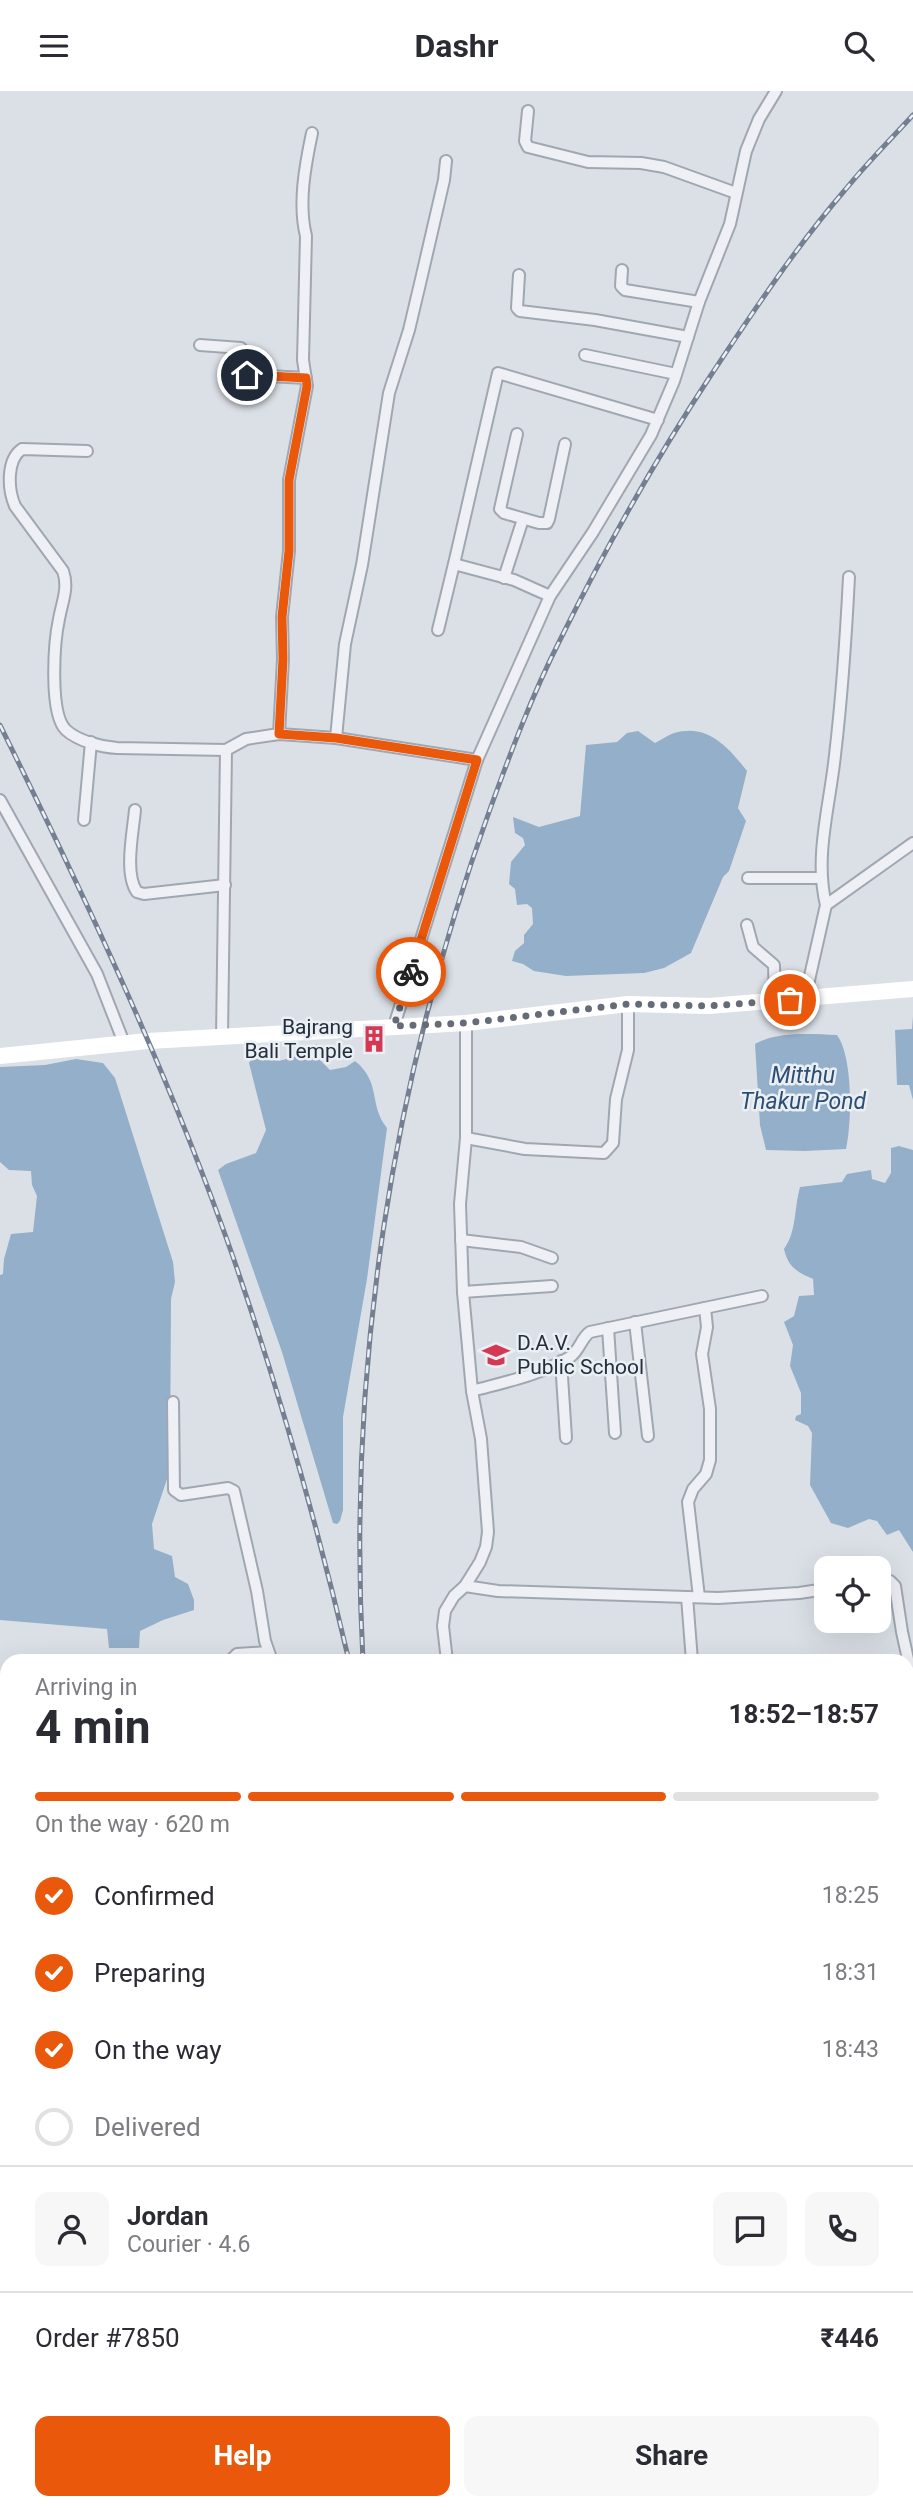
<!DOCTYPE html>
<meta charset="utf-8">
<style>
:root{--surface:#fff;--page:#f7f7f7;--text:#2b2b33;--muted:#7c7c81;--line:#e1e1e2;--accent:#ea580c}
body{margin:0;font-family:Roboto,sans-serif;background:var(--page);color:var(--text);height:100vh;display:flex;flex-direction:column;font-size:26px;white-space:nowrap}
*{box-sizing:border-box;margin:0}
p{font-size:23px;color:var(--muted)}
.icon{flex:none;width:38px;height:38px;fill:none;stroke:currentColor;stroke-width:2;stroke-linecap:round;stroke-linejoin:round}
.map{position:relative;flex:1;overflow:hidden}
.sheet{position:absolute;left:0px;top:1563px;width:914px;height:856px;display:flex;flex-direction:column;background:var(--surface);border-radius:21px 21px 0 0;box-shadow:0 7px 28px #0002}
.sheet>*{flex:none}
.tools{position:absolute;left:814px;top:1465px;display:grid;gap:14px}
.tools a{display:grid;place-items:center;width:77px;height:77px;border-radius:14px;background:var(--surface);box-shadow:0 7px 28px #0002;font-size:35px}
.pin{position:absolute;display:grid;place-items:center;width:60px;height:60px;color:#fff;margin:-30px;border:4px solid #fff;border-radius:50%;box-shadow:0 2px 7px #0007}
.courier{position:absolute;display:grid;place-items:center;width:70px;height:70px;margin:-35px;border:5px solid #ea580c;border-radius:50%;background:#fff;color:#222;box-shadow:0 2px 9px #0007}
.overview em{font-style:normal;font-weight:700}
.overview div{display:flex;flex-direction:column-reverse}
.overview{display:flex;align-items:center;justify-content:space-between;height:119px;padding:0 35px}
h1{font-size:46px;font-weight:700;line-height:52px}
.bar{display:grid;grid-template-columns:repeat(4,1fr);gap:10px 7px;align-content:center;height:84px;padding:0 35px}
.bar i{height:9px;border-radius:5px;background:var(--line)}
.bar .current{background:var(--accent)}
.bar p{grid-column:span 4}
.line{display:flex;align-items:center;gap:18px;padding:0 35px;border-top:2px solid var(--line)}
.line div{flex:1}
.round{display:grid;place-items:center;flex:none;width:74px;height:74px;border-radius:14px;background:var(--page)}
ol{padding:0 35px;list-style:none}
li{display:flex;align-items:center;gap:21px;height:77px}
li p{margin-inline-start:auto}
li .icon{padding:7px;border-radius:50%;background:var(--accent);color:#fff;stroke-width:4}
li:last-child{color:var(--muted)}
li i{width:38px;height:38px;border:4px solid var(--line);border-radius:50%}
.primary-button{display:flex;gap:14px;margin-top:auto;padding:14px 35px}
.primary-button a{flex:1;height:80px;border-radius:14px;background:var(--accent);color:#fff;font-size:28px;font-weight:700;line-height:80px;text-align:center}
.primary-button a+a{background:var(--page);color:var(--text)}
header{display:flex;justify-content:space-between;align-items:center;height:91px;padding:0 35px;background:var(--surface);font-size:32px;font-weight:700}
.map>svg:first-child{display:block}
.water{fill:#94afc9}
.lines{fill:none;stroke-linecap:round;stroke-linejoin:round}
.street-casing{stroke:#a1a7b1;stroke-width:14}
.primary-casing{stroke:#9aa4b3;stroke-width:21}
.street{stroke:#eef0f5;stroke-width:10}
.secondary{stroke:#fff;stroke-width:16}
.primary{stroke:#fff;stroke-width:18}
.rail-casing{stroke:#747f91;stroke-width:5}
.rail{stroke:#eaeff4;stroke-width:2.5;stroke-dasharray:8;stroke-linecap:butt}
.done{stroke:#656c78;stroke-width:7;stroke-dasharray:0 12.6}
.route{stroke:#ea580c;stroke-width:9}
.labels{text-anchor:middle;stroke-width:5;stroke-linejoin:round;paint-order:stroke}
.poi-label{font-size:21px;fill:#252e3d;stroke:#eaeff4;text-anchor:end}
.water-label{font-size:23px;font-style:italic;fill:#2d4e73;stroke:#eaeff4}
</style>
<header><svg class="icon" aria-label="menu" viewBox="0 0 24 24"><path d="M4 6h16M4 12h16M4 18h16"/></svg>Dashr<svg class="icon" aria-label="search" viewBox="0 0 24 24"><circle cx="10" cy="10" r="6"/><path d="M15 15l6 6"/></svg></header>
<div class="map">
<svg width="913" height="2418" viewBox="0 0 913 2418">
<rect width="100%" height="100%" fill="#dbe0e7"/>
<g class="water">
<path d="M638,640L655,652C661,649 668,644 674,642C708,632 729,657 747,680L738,717L746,730L729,780L723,786L691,862L664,877L644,882L566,885L534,880L523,873L512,870L515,860L524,852V844L533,833L532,817L527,813L517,814L515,798L509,793L511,771L525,754L523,747L515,742L513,726L539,736L580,725L586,654L617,651L627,642Z"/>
<path d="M913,925V1009L909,994H897L895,939L912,938Z"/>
<path d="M837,944C853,966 852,1031 846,1058L805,1060L766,1059L760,1034L755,953C778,940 811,943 837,944Z"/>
<path d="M317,953L318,967L330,979L346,976L355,970C382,992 368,1013 387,1037L367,1188L343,1326V1419L340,1430L337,1433L333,1432L282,1261L218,1079L226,1073L256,1062L266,1039L249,972L257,958L271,962L279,970L304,963Z"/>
<path d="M76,968L103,972L115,987L173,1171L175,1191L171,1208L170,1379L152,1433L154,1458L172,1465L175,1486L188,1493L194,1509V1519L163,1529L140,1540L139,1557H109L107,1538L0,1529V1184L3,1183L4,1168L11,1143L33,1141L37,1105L32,1094L31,1080L9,1079L0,1071V976L45,974Z"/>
<path d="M899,1055L913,1059V1461L899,1439L887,1444L877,1430L869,1428L848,1437L831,1432L810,1394L812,1342L808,1335L795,1329L796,1325L801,1323V1302L790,1275L793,1254L784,1231L794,1225L799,1205L814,1204L813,1188C797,1181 788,1176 784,1158C797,1140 794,1117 800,1096L842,1091L847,1083L871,1079L872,1088L885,1092L891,1082V1057Z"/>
</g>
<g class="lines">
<defs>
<g id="street">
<path d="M528,20L525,50L528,56L588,71L641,72L664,76L736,102"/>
<path d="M622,179L621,195L625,199L699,211"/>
<path d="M519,184L517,217L520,220L595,229L688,246"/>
<path d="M200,254L241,257L244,262L245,282L248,284L306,287"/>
<path d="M585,264L676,283"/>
<path d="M517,343L500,418L504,422L539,432H547L549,428L565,353"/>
<path d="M87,360L22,358C6,369 8,399 15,415L63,480C69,497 62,511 59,528C54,551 49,623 66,639C78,650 101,656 117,657L226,659L246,648L279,643L336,647L477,669"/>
<path d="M504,487L523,428"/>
<path d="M550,505L514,489L454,473L498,282L658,329"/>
<path d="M438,539L454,473"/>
<path d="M279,643L283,568L282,526L289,460V389L307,295L303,269L306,145C298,113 305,75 312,42"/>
<path d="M336,647L345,553L362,474L389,302L409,239L422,184L444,89L446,70"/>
<path d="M0,709L97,883L124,952"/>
<path d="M135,719C133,741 124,783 137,801L144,803L225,794"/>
<path d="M84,729L91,651"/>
<path d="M748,787H821"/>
<path d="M826,814C814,765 830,714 835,664C842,605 846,545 849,486"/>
<path d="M747,834L753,856L774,874L775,910"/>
<path d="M805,907L826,814L913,752"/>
<path d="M394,935L477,669L550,505L593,441L651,344L674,290L699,211L730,133L746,60L759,28L776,0"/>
<path d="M222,945L226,659"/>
<path d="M466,1047L525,1058L604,1062L613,1052L616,1008L628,959V913"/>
<path d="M461,1149L521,1156L552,1167"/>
<path d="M463,1201L552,1195"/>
<path d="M635,1231L648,1345"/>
<path d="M608,1237L615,1342"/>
<path d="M561,1270L566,1347"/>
<path d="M472,1300C505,1291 540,1284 570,1266C580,1259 581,1247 590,1241L762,1205"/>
<path d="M173,1311L174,1399L181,1404L228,1397L234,1400L257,1500L265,1550L272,1570"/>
<path d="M878,1490H890L895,1495L902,1541L913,1591"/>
<path d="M465,1495L498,1500L718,1507L799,1502L826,1498"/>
<path d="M687,1506L692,1570"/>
<path d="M699,1506L688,1411L693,1398L706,1383L710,1369V1318L702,1263L707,1236L705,1217"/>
<path d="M230,1570L237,1563L268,1561"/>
<path d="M447,1570L443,1535L445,1520L454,1505L465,1495L480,1471L486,1456L488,1441L481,1348L472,1300L463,1201L460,1113L466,1047V932"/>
<path d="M0,1748L7,1750"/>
<path d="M0,1799H7"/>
<path d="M0,1870H7"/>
<path d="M906,1980L913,1840"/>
<path d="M0,2039L7,2040"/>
<path d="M0,2114H7"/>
<path d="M906,2170L913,2171"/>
<path d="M0,2324L7,2320"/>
<path d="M906,2324L913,2320"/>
<path d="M0,2372L7,2371"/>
<path d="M112,2412L114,2418"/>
<path d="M345,2412V2418"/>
<path d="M551,2412L552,2418"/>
<path d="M607,2412V2418"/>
<path d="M644,2412V2418"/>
<path d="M705,2412V2418"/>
<path d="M827,2412L865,2418"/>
<path d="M0,2415L1,2418"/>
<path d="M28,2418L35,2416L37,2412"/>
<path d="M676,2418V2412"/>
<path d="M737,2418V2412"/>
<path d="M797,2418L798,2412"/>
<path d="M886,2418L887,2412"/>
</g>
<g id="primary">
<path d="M0,2099H7"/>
<path d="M228,2418L229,2412"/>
</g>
</defs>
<use href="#street" class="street-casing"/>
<use href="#primary" class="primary-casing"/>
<use href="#street" class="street"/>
<g class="secondary">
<path d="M0,965L148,950L466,932L628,913L709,915L913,898"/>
<path d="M906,1666L913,1662"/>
<path d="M517,2412L518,2418"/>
</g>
<use href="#primary" class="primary"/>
<defs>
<g id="rail">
<path d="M0,634C85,806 168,981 232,1163C278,1296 317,1432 349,1570"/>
<path d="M363,1570C347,1281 391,993 489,721C510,663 532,604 560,549C605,458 655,369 711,284C753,221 795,157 845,99C866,73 890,49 913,24"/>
<path d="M466,2412L467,2418"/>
<path d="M484,2412L485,2418"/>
</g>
</defs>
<use href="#rail" class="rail-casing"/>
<use href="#rail" class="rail"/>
</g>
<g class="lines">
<path class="done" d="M411,881L394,935L466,932L628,913L709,915L790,909"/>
<path class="route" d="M247,284L306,287L307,295L289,389V460L282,526L283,568L279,643L336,647L477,669L411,881"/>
</g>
<defs>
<symbol id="building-bare" viewBox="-9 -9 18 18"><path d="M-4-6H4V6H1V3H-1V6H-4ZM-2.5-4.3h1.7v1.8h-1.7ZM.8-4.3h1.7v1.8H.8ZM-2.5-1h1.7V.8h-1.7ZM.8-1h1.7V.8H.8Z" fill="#d43852" stroke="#eaeff4" stroke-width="2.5" paint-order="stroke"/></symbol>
<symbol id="school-bare" viewBox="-9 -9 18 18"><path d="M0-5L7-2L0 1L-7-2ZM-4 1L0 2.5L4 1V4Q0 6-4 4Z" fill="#d43852" stroke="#eaeff4" stroke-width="2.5" paint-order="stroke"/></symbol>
</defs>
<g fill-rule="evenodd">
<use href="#building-bare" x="355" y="929" width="38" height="38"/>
<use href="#school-bare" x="477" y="1245" width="38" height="38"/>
</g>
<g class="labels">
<g class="poi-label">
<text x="353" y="943">Bajrang<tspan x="353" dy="24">Bali Temple</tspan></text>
<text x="517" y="1259" text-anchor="start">D.A.V.<tspan x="517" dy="24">Public School</tspan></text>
</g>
<g class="water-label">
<text x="803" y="992">Mitthu<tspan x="803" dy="26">Thakur Pond</tspan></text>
</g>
</g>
</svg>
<div class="tools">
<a><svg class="icon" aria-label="locate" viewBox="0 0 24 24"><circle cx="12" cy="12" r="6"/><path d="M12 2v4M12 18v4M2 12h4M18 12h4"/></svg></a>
</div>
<div class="pin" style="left:790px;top:909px;background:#ea580c"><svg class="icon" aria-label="bag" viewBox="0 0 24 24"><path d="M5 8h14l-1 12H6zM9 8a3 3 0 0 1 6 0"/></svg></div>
<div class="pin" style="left:247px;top:284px;background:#1f2937"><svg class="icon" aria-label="home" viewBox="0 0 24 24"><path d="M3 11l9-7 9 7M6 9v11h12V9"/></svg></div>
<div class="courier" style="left:411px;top:881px"><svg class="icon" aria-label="bike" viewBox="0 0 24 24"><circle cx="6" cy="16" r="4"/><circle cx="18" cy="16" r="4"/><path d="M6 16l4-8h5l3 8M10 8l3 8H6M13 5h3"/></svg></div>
<section class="sheet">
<div class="overview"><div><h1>4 min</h1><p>Arriving in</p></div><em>18:52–18:57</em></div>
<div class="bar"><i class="current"></i><i class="current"></i><i class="current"></i><i></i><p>On the way · 620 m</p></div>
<ol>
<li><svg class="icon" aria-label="check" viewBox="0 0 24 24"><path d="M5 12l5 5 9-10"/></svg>Confirmed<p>18:25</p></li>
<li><svg class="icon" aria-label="check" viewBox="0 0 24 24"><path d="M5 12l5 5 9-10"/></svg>Preparing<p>18:31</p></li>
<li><svg class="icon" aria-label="check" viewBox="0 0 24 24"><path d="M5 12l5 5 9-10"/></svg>On the way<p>18:43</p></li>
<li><i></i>Delivered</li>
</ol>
<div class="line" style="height:126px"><a class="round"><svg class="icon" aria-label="person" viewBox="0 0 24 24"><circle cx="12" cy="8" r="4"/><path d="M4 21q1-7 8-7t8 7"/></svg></a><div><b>Jordan</b><p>Courier · 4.6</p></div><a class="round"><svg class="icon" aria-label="chat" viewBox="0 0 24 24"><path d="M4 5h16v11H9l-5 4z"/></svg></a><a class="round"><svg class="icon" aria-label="phone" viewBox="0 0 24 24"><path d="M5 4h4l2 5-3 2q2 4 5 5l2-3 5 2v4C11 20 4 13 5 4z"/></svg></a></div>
<div class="line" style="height:91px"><div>Order #7850</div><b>₹446</b></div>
<div class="primary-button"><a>Help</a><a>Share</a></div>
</section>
</div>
